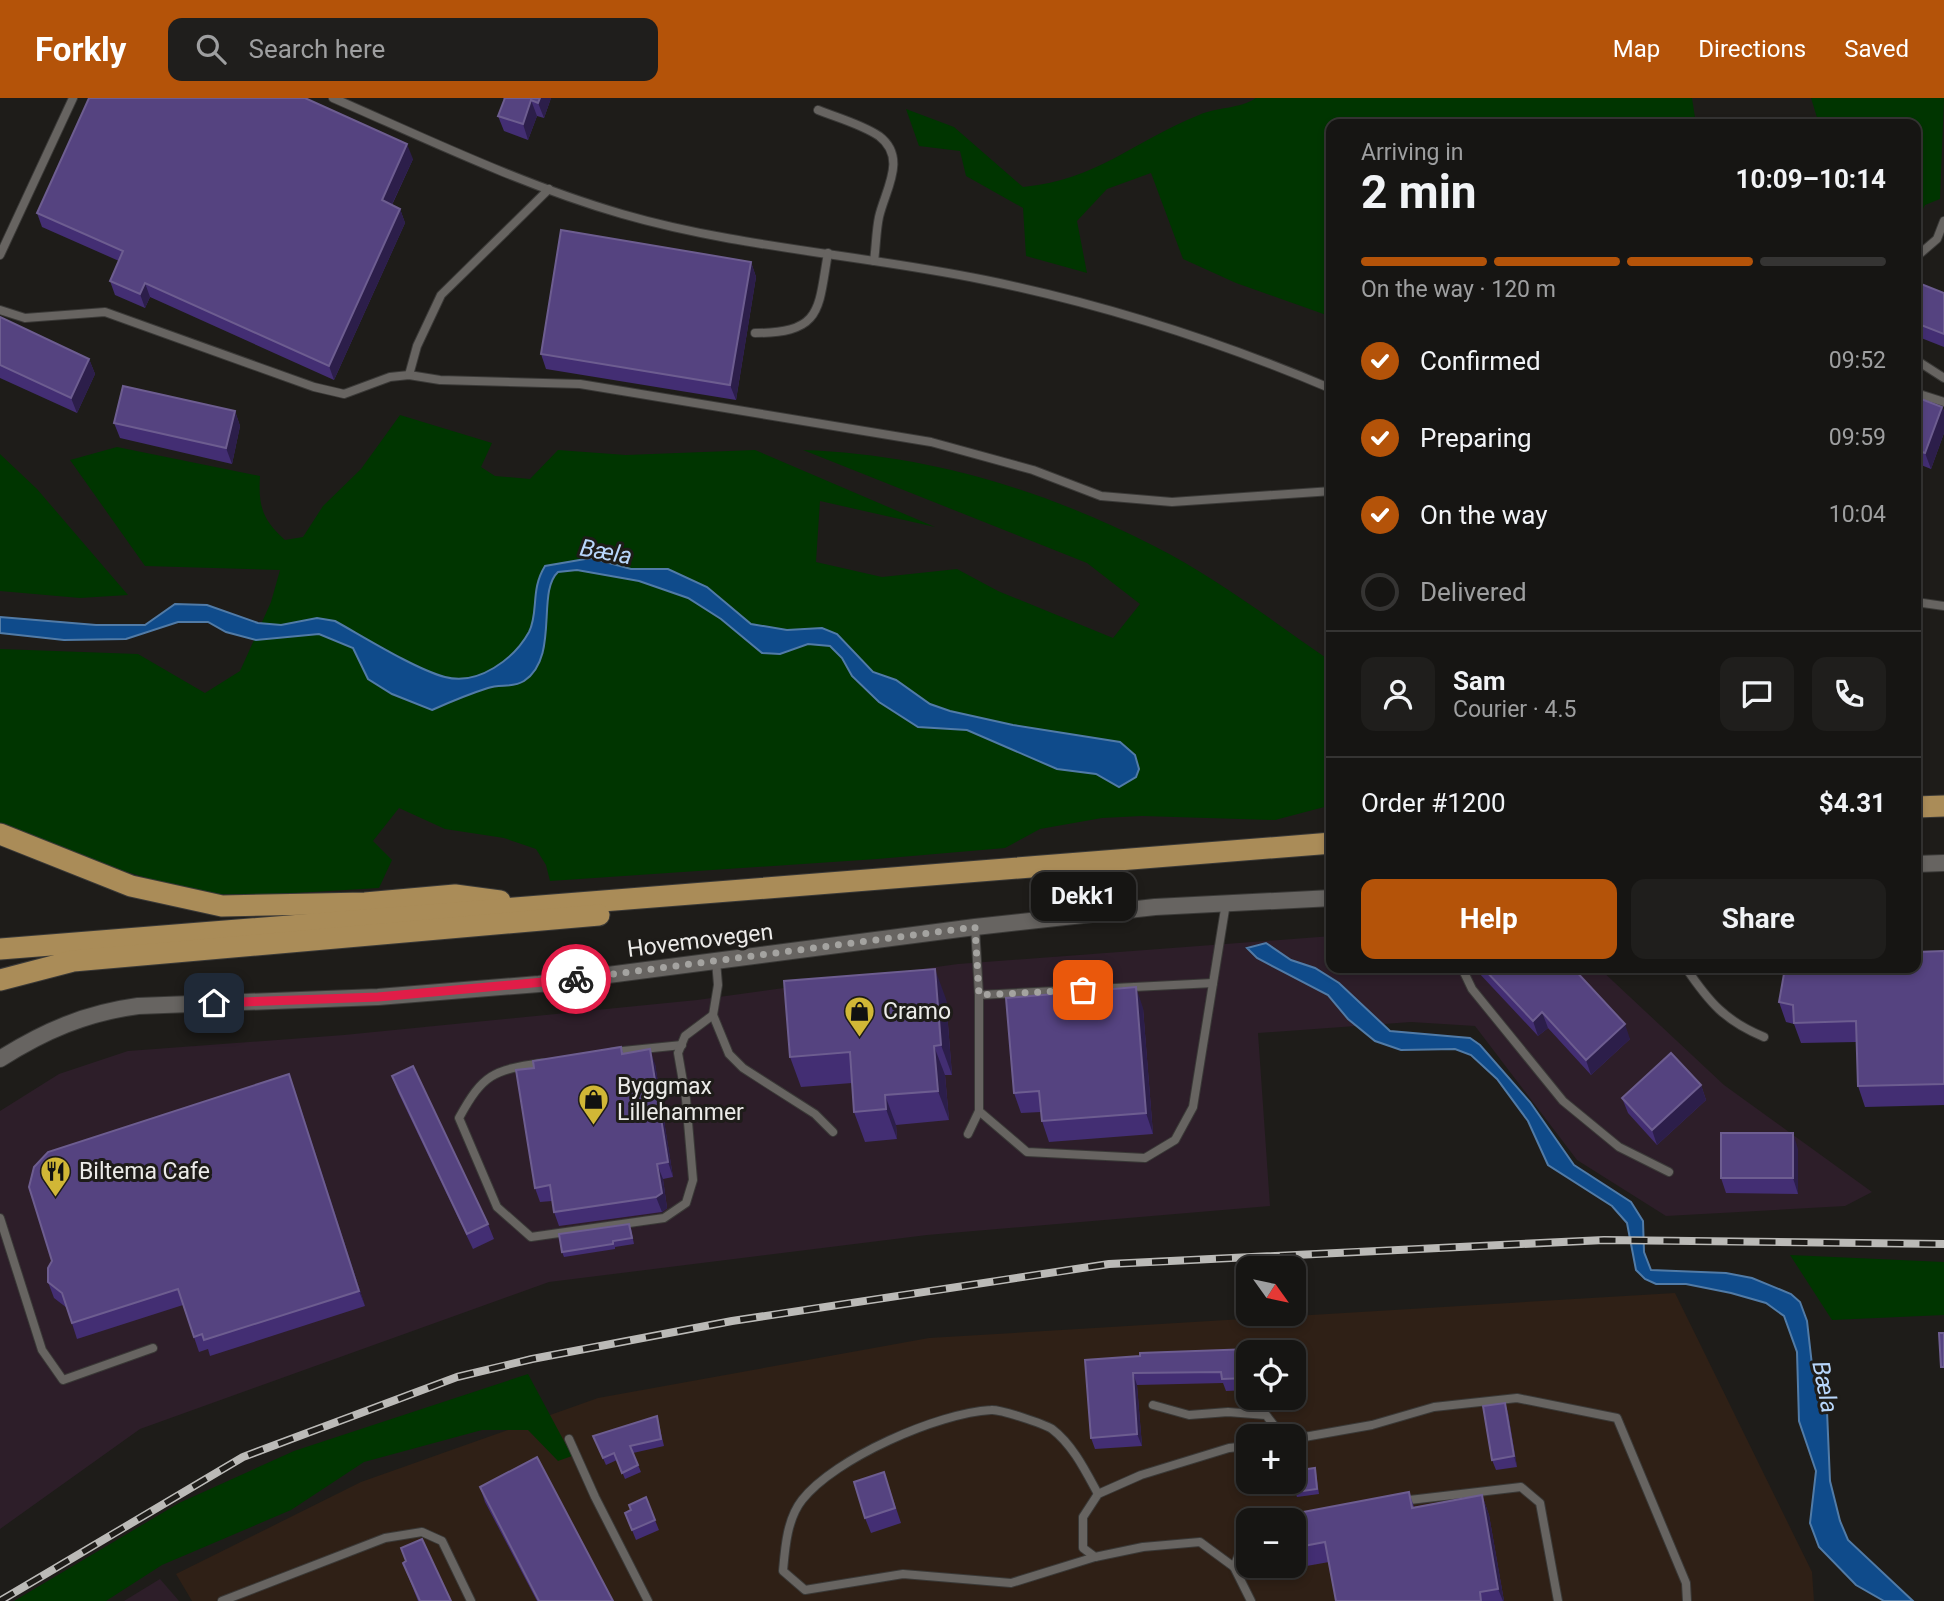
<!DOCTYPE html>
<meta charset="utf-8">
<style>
:root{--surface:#161513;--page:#1f1e1c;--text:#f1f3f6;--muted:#9e9fa0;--line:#353433;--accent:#b45309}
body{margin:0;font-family:Roboto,sans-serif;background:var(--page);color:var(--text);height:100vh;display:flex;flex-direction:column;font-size:26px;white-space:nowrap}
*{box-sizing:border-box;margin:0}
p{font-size:23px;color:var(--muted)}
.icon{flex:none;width:38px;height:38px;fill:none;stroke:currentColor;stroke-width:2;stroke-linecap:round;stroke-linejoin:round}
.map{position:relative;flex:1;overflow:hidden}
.drawer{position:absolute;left:1326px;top:21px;width:595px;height:854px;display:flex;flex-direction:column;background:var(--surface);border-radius:14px;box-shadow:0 4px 10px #0003,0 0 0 2px var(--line)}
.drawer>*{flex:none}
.needle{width:46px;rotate:123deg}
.controls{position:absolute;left:1236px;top:1158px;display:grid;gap:14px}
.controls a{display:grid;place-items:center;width:70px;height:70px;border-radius:14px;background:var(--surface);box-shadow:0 4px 10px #0003,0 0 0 2px var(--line);font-size:35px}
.pin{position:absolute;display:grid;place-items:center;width:60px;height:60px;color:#fff;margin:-30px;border-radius:14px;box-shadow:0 4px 10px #0006}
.courier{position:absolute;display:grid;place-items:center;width:70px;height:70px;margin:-35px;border:5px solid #e11d48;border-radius:50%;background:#fff;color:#222;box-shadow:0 2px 9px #0007}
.bubble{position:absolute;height:49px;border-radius:14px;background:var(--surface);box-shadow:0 4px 10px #0003,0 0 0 2px var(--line);font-size:23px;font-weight:700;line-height:49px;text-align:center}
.summary em{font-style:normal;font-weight:700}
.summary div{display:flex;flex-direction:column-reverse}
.summary{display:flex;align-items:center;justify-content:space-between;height:119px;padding:0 35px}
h1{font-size:46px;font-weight:700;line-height:52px}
.bar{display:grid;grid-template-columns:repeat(4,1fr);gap:10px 7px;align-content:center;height:84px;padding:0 35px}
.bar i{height:9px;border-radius:5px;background:var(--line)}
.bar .selected{background:var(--accent)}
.bar p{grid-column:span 4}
.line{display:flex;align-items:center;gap:18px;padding:0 35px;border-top:2px solid var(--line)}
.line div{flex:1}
.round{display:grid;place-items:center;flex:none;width:74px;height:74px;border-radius:14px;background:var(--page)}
ol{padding:0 35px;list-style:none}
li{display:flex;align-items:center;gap:21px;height:77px}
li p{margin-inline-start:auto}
li .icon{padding:7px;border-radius:50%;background:var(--accent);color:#fff;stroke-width:4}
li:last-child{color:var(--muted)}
li i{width:38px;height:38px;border:4px solid var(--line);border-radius:50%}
.cta{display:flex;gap:14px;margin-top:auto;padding:14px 35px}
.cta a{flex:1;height:80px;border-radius:14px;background:var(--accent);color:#fff;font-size:28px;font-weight:700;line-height:80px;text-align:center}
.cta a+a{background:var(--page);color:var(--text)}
header{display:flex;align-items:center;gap:42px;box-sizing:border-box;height:98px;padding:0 35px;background:var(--accent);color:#fff}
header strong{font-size:33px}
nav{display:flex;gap:38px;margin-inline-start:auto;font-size:24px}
.search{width:490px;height:63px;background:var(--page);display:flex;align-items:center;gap:18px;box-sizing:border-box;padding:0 24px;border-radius:14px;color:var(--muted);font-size:26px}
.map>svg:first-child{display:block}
.commercial{fill:#2d1e29}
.industrial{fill:#2f2016;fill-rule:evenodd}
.green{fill:#003500}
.water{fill:#0f4b8b;stroke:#517ba7;stroke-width:2}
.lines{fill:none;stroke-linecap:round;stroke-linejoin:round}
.service-casing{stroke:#3a3937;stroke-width:10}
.minor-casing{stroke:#3a3937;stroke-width:18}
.trunk-casing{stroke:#3a3937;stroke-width:23}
.service{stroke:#676461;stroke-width:8}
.minor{stroke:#676461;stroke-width:16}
.trunk{stroke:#aa8c58;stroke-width:21}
.rail-casing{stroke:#bbbab7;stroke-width:8}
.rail{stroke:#1e1c19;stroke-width:5;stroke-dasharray:16;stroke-linecap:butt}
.wall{fill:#432e73}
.shaded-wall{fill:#2c1e4a}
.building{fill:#554380;stroke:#6d5d90;stroke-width:2}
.done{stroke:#a4a3a0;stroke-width:7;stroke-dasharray:0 12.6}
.route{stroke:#e11d48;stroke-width:9}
.labels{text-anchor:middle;stroke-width:6;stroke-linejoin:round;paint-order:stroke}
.street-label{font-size:23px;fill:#ecebe9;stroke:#1e1c19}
.poi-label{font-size:23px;fill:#ecebe9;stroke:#1e1c19;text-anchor:start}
.water-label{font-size:24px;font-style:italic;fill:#b8d6fb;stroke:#1e1c19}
</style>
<header>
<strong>Forkly</strong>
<div class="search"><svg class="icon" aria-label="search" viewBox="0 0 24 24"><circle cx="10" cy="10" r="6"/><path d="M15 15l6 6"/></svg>Search here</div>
<nav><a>Map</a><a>Directions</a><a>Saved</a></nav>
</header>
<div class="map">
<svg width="1944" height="1503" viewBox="0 0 1944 1503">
<rect width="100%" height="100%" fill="#1e1c19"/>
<g class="commercial">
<path d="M1332,838V870H1599L1724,987L1872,1094L1845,1108L1666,1118L1577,1062L1475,928L1411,924L1258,935L1270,1108L927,1137L549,1184L140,1331L0,1431V1013L59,976L128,953L344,937L697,902L958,866Z"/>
<path d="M160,1481L179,1503H124Z"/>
</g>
<path class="industrial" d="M1675,1195L1812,1474L1814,1503H192L176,1476L361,1384L598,1300L929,1240ZM1248,1255H1293V1300H1248ZM1248,1339H1293V1384H1248ZM1248,1423H1293V1468H1248Z"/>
<g class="green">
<path d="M1256,0H1692L1696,26H1332V219L1236,185L1183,161L1151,75L1107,91L1077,123L1087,175L1026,158L1023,110L966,78L960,53L919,48L906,11L954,29L1023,89C1097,82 1134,43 1199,17C1216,9 1240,11 1256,0Z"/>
<path d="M1811,0H1944L1940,101L1925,107L1916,124V26H1819Z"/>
<path d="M400,317L492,345L481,369L495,378L530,381L558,352L626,357L755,352L935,429L820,403L816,464L882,479L957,471L998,493L1113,540L1140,506L1087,465L803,352C926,356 1045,392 1154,448C1217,480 1274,524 1332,564V707L1275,722L1142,718L1102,720L1040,731L1005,750L877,761L550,783L546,767L536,751L504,740L445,731L399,710L373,743L392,762L379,790L262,797L198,796L124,773L0,725V551L138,556L205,595L240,573L271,504L280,472L145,468L70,362L117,349L260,378C258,409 263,422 285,442L303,439L323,408L361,371Z"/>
<path d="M0,356L37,391L128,497L80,500L0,493Z"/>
<path d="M1790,1157L1944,1164V1217L1832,1222Z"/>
<path d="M528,1276L572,1358L558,1363L528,1332H482L364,1364L291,1412L162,1467L106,1503H14L179,1405L294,1353Z"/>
</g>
<g class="water">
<path d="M591,460L631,471H668L707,489L751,526L787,532L822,530L837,536L873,574L896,582L930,606L950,613L1013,627L1120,644L1135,657L1139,671L1136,679L1119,689L1096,676L1057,671L967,632L918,629L879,604L852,578L842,560L830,548L808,546L780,556L762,555L721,521L688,500L639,483L577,472L558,474C536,494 560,559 524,583C513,590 500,586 488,590C469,596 450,604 432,612L392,596L368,581L353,550L319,536L256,542L226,534L208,524H178L126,541L64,542L0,535V519L96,527H145L175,506L207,507L258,525L281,527L317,520L335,523C364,539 415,571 445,579C478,588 514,561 529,534C539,514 530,492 545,468Z"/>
<path d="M1266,845L1291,862L1315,870L1339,885L1390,933L1470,940L1480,947L1530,1004L1574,1067L1631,1104L1643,1123L1644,1154L1651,1172L1726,1175L1752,1180L1791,1196L1800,1204L1807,1223L1812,1267L1827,1313L1830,1383L1840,1423L1848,1442L1913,1503H1884L1856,1487L1819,1449L1810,1425L1816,1373L1799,1323L1797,1254L1784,1218L1766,1205L1731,1195L1686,1186H1656L1645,1181L1636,1172L1627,1125L1612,1108L1548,1067L1528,1023L1497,981L1471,957L1455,951L1401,952L1375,943L1348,921L1328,897L1257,860L1247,850Z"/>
</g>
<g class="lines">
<defs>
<g id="service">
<path d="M333,0C427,41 522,87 622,116C739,150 865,157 985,182C1103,206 1221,244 1332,291"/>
<path d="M818,12C838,20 861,26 879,38C908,60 885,92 879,119C876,133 876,149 874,163"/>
<path d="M0,157L73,0"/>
<path d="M1916,159L1937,141L1944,123"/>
<path d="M0,212L25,220L105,214L314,289L344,296L390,279L409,277L440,282L580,286L931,344L1033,372L1101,398L1172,404L1332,393"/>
<path d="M755,235C823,235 818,211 828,155"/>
<path d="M1916,262L1944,280"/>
<path d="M409,277L417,248L441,197L549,91"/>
<path d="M1916,295L1944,304"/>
<path d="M1916,504L1944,508"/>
<path d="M1462,870L1472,891L1563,1003L1619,1049L1669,1074"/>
<path d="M1686,870C1709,904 1725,923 1764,939"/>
<path d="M979,897L1213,885"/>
<path d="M713,917L729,956L743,970L815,1016L833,1034"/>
<path d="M613,954L682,947"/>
<path d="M542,965C493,972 483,976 459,1020L497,1109L531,1139L664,1120L686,1105L693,1082L686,1001L678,955L685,938L713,917L718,887L716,863"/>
<path d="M979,1013L1027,1054L1145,1060L1175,1042L1193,1009L1226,805"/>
<path d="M968,1036L979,1013V897L975,829"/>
<path d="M0,1120L42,1252L63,1282L153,1250"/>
<path d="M1153,1307L1189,1317L1228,1314L1266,1317L1283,1339"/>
<path d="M569,1341L595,1399L648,1503"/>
<path d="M1293,1341L1372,1327L1434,1309L1517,1300L1617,1320L1686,1485L1687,1503"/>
<path d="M1248,1348L1229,1350L1141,1377L1098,1396L1083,1419V1450L1095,1459L1143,1449L1200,1444L1234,1469L1251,1503"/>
<path d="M1401,1403L1521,1389L1540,1405L1558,1503"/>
<path d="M1095,1459L1011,1485L903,1476L805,1492L783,1473C785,1450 787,1421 802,1402C835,1360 938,1315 991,1312C1000,1311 1044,1326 1052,1331C1073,1347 1086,1374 1098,1396"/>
<path d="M1234,1469L1243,1446L1248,1441"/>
<path d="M222,1503L385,1440L422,1434L442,1443L471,1503"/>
</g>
<g id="minor">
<path d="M1916,766L1944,765"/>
<path d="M0,961C44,933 86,915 138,908L378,899L539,886L975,829L1155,809L1332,800"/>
</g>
<g id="trunk">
<path d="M1916,709L1944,708"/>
<path d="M0,736L131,788L222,808L365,805L455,797L500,803"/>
<path d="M0,851L1332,745"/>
<path d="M0,882L73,863L599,817"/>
</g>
</defs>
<use href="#service" class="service-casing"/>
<use href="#minor" class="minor-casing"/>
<use href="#trunk" class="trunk-casing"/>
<use href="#service" class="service"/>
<use href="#minor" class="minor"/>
<use href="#trunk" class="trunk"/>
<defs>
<path id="rail" d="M0,1503L243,1359L457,1279L532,1261L732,1223L1109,1166L1604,1142L1944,1146"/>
</defs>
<use href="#rail" class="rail-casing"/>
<use href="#rail" class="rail"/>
</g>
<g class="wall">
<path d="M503,0H551L544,20L537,18L528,42L504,33L498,18L504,2Z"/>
<path d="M413,61L392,107L400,111L405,125L334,282L150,199L145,210L115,197L110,183L119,163L42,129L37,115Z"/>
<path d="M751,164L756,179L736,302L546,271L541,256Z"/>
<path d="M1916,184L1944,195V249L1916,238Z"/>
<path d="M0,219L89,261L95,276L77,315L0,280Z"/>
<path d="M1916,299L1942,309L1944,313V335L1931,371L1916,365Z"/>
<path d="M235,313L240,328L232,366L120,340L114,325Z"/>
<path d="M1944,853V1007L1865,1009L1858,988L1857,944L1801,945L1794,926L1786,924L1779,904Z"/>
<path d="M1477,870H1573L1630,941L1591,977L1548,930L1538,938L1478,874Z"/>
<path d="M946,901L952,977H945L949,1022L896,1027L897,1041L865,1044L854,1014L852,985L801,989L790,959Z"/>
<path d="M1143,910L1153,1036L1049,1044L1042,1023L1041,1014L1021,1015L1014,995Z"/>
<path d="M621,949L623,955L655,966L673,1079L663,1081L667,1110L662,1114L559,1128L554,1114L552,1103L540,1104L535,1090L534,970Z"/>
<path d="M289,976L365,1208L210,1258L208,1251L199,1254L183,1207L77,1241L67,1210L54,1200L48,1184Z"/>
<path d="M392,978L488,1126L494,1141L473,1151L398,994Z"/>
<path d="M1701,987L1706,1002L1657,1047L1628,1015L1622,1000Z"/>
<path d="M1798,1051V1096L1726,1095L1721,1080Z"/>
<path d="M631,1131L634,1146L615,1149V1151L564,1159L562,1154Z"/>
<path d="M1251,1251L1252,1255H1248V1292L1226,1293L1223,1285L1137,1287L1142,1348L1095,1351L1091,1340L1085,1262Z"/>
<path d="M1505,1305L1508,1315L1517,1369L1496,1372L1492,1362Z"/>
<path d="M657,1318L664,1348L633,1355L641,1374L625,1381L617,1362L606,1367L593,1338Z"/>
<path d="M884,1374L901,1425L871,1435L865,1420Z"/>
<path d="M1316,1375L1319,1396L1297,1399L1295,1394Z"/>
<path d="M480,1389L613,1503H537L485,1404Z"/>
<path d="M1409,1394L1414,1409L1482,1397L1489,1417L1504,1503H1336L1329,1464L1267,1475L1264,1468H1293V1423Z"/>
<path d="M625,1415L655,1422L659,1432L636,1442Z"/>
<path d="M401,1450L451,1503H418L403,1465L406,1463Z"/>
</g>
<g class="shaded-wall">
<path d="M540,0H551L544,20L538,5Z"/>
<path d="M531,2L537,18L528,42L523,26Z"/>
<path d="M407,46L413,61L387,117L382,102Z"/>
<path d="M400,111L405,125L334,282L329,268Z"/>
<path d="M751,164L756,179L736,302L730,287Z"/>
<path d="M145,185L150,199L145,210L140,196Z"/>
<path d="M89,261L95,276L77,315L71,300Z"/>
<path d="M1942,309L1944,313V335L1931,371L1925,355Z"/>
<path d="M235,313L240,328L232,366L226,350Z"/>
<path d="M935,871L946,901L952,977L941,947Z"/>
<path d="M1136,889L1143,910L1153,1036L1146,1015Z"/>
<path d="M1542,914L1548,930L1538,938L1533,923Z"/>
<path d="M1625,926L1630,941L1591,977L1586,962Z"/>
<path d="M934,948L945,977L949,1022L938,993Z"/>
<path d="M650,951L655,966L673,1079L668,1064Z"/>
<path d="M289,976L295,992L365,1208L359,1193Z"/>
<path d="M1701,987L1706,1002L1657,1047L1652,1032Z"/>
<path d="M885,997L896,1027L897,1041L886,1011Z"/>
<path d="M1793,1035L1798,1051V1096L1793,1080Z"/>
<path d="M657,1066L663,1081L667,1110L662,1114L656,1099Z"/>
<path d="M1133,1275L1137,1287L1142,1348L1137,1336Z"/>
<path d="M1505,1305L1508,1315L1517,1369L1514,1358Z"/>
<path d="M1482,1397L1489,1417L1504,1503H1503L1498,1491Z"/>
</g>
<g class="building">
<path d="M89,0H305L407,46L382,102L400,111L329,268L145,185L140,196L110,183L123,153L37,115Z"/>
<path d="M505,0H540L538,5L531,2L523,26L498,18Z"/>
<path d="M561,132L751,164L730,287L541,256Z"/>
<path d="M1916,184L1944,195V236L1916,225Z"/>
<path d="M0,219L89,261L71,300L0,267Z"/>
<path d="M123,288L235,313L226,350L114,325Z"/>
<path d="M1916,299L1942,309L1925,355L1916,352Z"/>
<path d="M1944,853V986L1858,988L1856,923L1794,925L1793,907L1779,904L1785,870H1916V854Z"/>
<path d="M1483,870H1573L1625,926L1586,962L1542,914L1533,923Z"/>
<path d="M935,871L941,947L934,948L938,993L885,997L886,1011L854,1014L850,954L790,959L784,883Z"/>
<path d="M1136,889L1146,1015L1042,1023L1039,993L1014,995L1006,900Z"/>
<path d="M621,949L622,956L650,951L668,1064L657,1066L662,1095L656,1099L554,1114L550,1087L535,1090L516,972L534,970L533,963Z"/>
<path d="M1671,955L1701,987L1652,1032L1622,1000Z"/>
<path d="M413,968L488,1126L467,1136L392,978Z"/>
<path d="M289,976L359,1193L204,1242L202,1236L194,1239L178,1191L72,1225L62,1195L48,1184V1170L52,1163L29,1089L34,1069L48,1054Z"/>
<rect x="1721" y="1035" width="72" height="45"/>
<path d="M629,1126L632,1140L613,1143V1146L562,1154L559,1136Z"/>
<path d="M1939,1235H1944V1269H1941Z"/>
<path d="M1251,1251V1255H1248V1280L1222,1281L1221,1274L1133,1275L1137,1336L1091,1340L1085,1262L1140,1258V1255Z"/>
<path d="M1505,1305L1514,1358L1492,1362L1483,1308Z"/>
<path d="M657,1318L661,1341L630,1348L638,1367L622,1375L614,1355L603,1360L593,1338Z"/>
<path d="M537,1359L613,1503H539L480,1389Z"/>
<path d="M1315,1370L1317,1391L1295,1394L1293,1373Z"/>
<path d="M884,1374L895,1410L865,1420L854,1384Z"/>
<path d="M1409,1394L1412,1410L1482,1397L1498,1491L1480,1494L1481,1503H1336L1325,1444L1293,1450V1423H1255Z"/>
<path d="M646,1399L655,1422L632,1432L625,1415L631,1412L629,1407Z"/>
<path d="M422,1441L451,1503H420L403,1465L406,1463L401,1450Z"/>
</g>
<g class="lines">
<path class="done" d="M576,881L975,829L979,897L1083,892"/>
<path class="route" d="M214,905L378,899L576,881"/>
</g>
<defs>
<symbol id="shop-pin" viewBox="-11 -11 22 30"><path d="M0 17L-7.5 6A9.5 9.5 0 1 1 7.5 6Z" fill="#d1b736" stroke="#1e1c19"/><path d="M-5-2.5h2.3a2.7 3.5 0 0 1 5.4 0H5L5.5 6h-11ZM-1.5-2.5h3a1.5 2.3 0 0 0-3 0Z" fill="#111"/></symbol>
<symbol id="restaurant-pin" viewBox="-11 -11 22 30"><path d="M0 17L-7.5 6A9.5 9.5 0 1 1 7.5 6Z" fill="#d1b736" stroke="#1e1c19"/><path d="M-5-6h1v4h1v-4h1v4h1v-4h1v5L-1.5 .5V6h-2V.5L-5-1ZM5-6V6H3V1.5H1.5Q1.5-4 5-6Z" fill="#111"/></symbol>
</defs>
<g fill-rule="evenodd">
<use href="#shop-pin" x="842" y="896" width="35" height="47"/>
<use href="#shop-pin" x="576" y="984" width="35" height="47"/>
<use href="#restaurant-pin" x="38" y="1056" width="35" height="47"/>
</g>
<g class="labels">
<g class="street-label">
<text transform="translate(700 842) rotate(-7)" y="8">Hovemovegen</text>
</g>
<g class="poi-label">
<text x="883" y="921">Cramo</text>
<text x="617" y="996">Byggmax<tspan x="617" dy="26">Lillehammer</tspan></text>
<text x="79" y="1081">Biltema Cafe</text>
</g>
<g class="water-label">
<text transform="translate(606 454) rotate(10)" y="8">Bæla</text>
<text transform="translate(1825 1289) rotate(79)" y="8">Bæla</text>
</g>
</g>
</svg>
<div class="controls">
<a><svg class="needle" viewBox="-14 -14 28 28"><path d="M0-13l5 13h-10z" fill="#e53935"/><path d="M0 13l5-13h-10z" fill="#9e9fa0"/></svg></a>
<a><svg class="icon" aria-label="locate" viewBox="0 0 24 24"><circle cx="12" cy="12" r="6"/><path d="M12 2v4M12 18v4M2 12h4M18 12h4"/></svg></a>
<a>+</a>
<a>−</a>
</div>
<div class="pin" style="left:1083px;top:892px;background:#ea580c"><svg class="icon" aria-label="bag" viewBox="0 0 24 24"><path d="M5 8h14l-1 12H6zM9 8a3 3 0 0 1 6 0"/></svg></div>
<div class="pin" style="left:214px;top:905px;background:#1f2937"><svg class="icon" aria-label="home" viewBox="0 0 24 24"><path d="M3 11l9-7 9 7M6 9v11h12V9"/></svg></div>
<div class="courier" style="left:576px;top:881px"><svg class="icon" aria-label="bike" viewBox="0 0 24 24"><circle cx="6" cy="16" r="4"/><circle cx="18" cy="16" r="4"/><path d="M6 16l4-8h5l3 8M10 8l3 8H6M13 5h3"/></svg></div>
<div class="bubble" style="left:1031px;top:774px;width:105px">Dekk1</div>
<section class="drawer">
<div class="summary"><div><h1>2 min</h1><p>Arriving in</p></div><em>10:09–10:14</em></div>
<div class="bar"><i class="selected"></i><i class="selected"></i><i class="selected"></i><i></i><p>On the way · 120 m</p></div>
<ol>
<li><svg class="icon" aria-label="check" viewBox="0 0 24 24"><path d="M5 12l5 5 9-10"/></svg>Confirmed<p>09:52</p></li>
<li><svg class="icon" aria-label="check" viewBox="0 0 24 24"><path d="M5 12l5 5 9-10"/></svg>Preparing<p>09:59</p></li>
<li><svg class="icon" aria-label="check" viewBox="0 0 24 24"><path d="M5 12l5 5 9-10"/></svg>On the way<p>10:04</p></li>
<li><i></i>Delivered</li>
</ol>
<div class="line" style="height:126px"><a class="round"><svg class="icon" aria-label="person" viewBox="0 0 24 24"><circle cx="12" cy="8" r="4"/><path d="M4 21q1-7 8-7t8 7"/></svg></a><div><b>Sam</b><p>Courier · 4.5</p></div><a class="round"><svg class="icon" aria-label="chat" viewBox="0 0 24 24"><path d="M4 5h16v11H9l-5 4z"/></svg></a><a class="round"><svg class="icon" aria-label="phone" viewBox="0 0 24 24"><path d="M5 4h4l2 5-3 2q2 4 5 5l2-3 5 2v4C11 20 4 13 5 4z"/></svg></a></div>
<div class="line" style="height:91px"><div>Order #1200</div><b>$4.31</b></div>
<div class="cta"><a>Help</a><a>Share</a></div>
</section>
</div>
